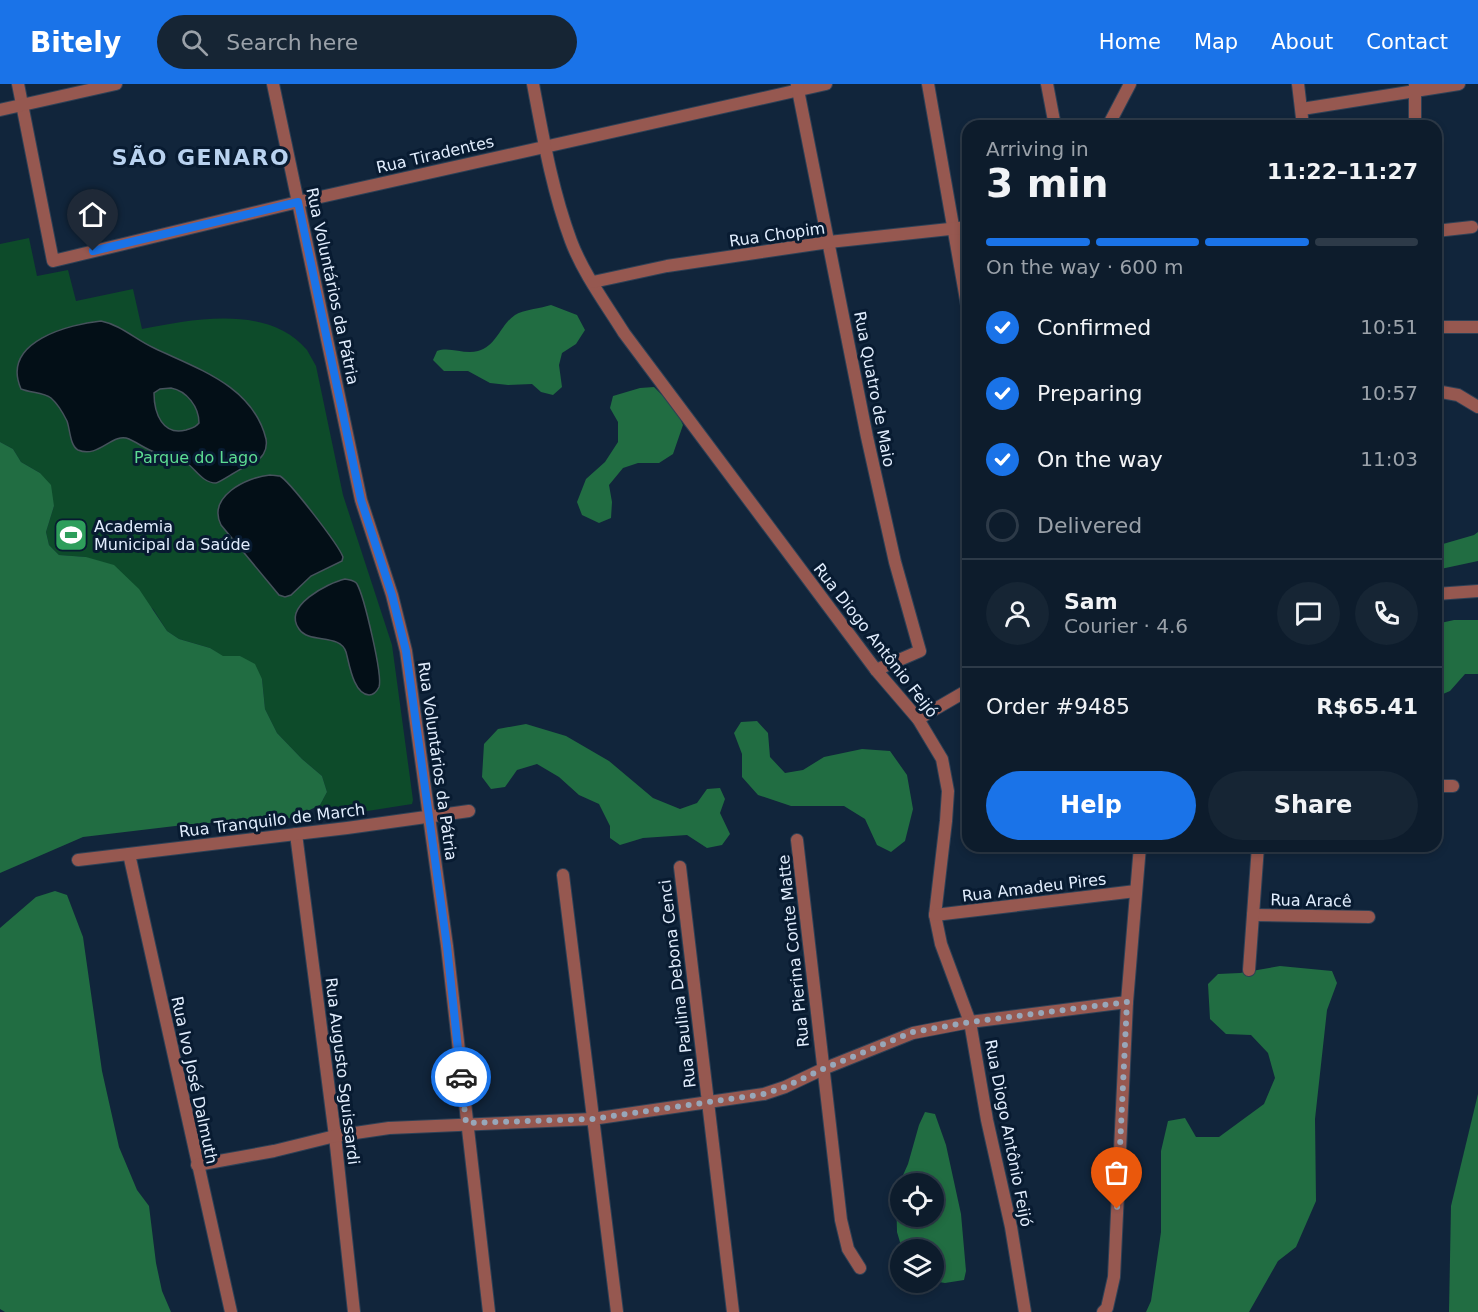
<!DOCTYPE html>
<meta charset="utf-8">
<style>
:root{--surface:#0d1c2c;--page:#162534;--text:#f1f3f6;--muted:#9aa1a9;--line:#2d3a48;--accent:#1a73e8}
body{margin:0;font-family:"DejaVu Sans",sans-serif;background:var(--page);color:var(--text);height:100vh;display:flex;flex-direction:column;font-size:22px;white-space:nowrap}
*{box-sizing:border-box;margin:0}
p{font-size:20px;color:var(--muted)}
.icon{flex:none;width:33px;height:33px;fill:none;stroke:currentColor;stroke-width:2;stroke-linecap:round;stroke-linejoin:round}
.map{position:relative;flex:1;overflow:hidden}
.side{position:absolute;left:962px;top:36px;width:480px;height:732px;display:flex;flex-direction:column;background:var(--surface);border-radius:18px;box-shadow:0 3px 9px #0003,0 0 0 2px var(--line)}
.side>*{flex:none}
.tools{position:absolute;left:890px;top:1089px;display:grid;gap:12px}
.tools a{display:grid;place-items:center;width:54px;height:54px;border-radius:50%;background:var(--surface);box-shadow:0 3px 9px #0003,0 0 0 2px var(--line);font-size:30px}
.pin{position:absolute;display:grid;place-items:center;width:51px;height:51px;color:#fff;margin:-62px -26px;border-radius:50% 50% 50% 0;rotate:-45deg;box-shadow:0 0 6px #0007}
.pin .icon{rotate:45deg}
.courier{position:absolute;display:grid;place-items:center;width:60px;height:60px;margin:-30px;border:4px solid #1a73e8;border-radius:50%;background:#fff;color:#222;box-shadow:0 2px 8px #0007}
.headline em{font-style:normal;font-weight:800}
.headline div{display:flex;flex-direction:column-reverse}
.headline{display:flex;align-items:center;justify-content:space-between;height:102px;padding:0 24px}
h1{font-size:39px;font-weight:800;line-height:45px}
.bar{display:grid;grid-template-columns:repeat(4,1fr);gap:9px 6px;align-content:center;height:72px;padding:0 24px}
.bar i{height:8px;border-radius:4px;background:var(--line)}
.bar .active{background:var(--accent)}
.bar p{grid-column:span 4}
.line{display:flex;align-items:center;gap:15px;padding:0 24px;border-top:2px solid var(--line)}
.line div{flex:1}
.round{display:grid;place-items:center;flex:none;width:63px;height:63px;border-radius:32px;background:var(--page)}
ol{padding:0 24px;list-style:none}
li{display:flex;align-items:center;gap:18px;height:66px}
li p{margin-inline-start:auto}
li .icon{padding:6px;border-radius:50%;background:var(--accent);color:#fff;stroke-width:4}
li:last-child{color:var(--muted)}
li i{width:33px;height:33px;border:3px solid var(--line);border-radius:50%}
.action{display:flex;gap:12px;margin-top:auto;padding:12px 24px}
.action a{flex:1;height:69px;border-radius:36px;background:var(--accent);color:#fff;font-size:24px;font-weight:800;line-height:69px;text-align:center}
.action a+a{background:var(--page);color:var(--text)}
header{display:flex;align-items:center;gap:36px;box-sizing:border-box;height:84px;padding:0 30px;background:var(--accent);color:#fff}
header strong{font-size:28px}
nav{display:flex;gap:33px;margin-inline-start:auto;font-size:21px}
.search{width:420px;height:54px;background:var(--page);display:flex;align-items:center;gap:15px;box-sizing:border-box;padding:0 21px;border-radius:33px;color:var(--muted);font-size:22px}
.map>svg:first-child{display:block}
.green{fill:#0d4b2a}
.forest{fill:#216d42;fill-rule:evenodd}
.water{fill:#030f17;stroke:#46525c;stroke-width:1.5;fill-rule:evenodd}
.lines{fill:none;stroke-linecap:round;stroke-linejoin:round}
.street-casing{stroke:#2e4156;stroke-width:14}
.street{stroke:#965850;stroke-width:12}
.done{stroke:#98a7b9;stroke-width:6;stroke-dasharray:0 10.8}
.route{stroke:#1a73e8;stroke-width:8}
.labels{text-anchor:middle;stroke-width:6;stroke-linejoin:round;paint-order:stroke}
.street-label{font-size:16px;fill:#e1edfd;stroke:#081b31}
.park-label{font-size:16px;fill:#5ddd92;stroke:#081b31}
.poi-label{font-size:16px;fill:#e1edfd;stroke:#081b31;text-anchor:start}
.district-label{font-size:22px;font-weight:bold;letter-spacing:1.5px;fill:#b9d2ef;stroke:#081b31}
</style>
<header>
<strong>Bitely</strong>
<div class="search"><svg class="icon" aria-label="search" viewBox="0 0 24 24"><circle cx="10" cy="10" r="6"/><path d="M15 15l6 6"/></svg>Search here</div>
<nav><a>Home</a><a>Map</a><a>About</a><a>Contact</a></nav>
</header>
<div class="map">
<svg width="1478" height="1228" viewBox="0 0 1478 1228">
<rect width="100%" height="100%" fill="#11253b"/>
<path class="green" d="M29,154L37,192L68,186L76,217L133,205L142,245C193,235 268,220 307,266C310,271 313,277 316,282L343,411L392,561L413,716L412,720L323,734L320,721L327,708L322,692L302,675L277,649L265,625L262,595L240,572L223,573L210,564L179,555L167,547L153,525L86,473L59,471L49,461L46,448L54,422L40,389L21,378L13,365L0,358V160Z"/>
<g class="forest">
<path d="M551,221L577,231L585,246L576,260L562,269L559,281L562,303L553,311L541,308L532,300L508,301L490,299L468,287H444L433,276L437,267C450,262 464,271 478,267C497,262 500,241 515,231C522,226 542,224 551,221Z"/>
<path d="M654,303L675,324L683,341L673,370L659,379H638L623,384L609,401L612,418L611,434L599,439L582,431L577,418L586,395L605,378L618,358V338L610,324L613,312L640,304Z"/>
<path d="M0,358L13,365L21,378L40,389L51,401L54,422L46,448L49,461L59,471L86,473L114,481L139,505L167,547L179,555L210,564L223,572H240L255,580L262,595L265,625L277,649L302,675L322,692L327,708L320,721L293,734L192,740L83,753L0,789Z"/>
<path d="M1478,448V477L1436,486V462L1474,451Z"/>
<path d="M1454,536H1478V590H1465L1450,607L1436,613V540Z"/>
<path d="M757,637L768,649L770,673L785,689L803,686L824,673L862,665L890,667L907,691L913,725L905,757L891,768L877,761L865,735L844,722H791L758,711L742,693V670L734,649L741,638Z"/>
<path d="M526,640L566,652L609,677L653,714L680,725L697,719L707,705L720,704L725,715L720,729L730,750L722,761L707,764L687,751L643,754L620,761L610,754V742L599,720L579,711L559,693L537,680L517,686L505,703L491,705L482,693L484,660L498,645Z"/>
<path d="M55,807L67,811L83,853L102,987L119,1063L137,1106L149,1122L156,1179L162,1207L171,1228H5L0,1225V844L36,813Z"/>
<path d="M1280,882L1332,887L1337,899L1327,926L1315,1035L1316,1117L1296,1163L1278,1177L1249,1228H1146L1151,1217L1161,1148V1067L1168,1037L1185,1034L1196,1053H1219L1264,1020L1275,994L1268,969L1251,951L1226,950L1210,935L1208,900L1218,890L1240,889Z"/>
<path d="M1478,1010V1228H1449L1451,1122Z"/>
<path d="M925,1028L935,1030L946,1061L961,1130L966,1187L964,1196L945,1199L933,1197V1166L902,1165L897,1148L896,1107L908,1080L919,1041ZM900,1100H933V1132H900Z"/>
</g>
<g class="water">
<path d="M101,237C121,241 136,256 154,264C198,285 253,302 266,355C268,366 262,376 251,380C242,383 219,399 216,399C203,399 196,386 187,379C175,371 168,373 157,369C147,366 138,359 129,355C112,348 99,375 78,366C70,362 70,345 67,337C63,329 58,320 51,314C44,308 31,309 21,305C0,257 71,240 101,237ZM171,304C187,307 199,323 199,339C195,344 192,344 186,346C163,352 154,330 154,309L160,305Z"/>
<path d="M270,391C271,391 279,392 280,392C290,398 338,460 343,473L342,477L311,492L291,511L285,513L279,511L221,441C207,413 246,393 270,391Z"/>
<path d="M345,495C350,496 355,496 357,500C364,512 383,592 379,603C377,607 373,611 369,611C353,610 349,578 346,568C340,549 309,560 299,545C282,522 328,499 345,495Z"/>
</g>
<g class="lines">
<defs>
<g id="street">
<path d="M18,0L53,177L298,118L826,0"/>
<path d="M273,0L361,416L392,511L406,567L447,862L489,1228"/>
<path d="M533,0C543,53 552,106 571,157C583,189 606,220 624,249L876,586L918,635L942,675L948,707L946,737L935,831L941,860L970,938L987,1036L1011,1143L1025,1228"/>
<path d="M928,0L968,227"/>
<path d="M1047,0L1055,42"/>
<path d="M1298,0L1303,42"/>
<path d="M797,1L867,353L895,478L920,567L876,586"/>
<path d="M1302,25L1459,0"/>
<path d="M0,26L116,0"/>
<path d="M1108,42L1130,0"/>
<path d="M1415,42V1"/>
<path d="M1436,147L1472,143"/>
<path d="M593,198L667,182L829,158L968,143"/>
<path d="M1436,243H1478"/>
<path d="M1436,307L1458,311L1478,323"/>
<path d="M1436,510L1478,507"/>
<path d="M918,635L968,606"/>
<path d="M1436,702H1453"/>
<path d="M296,750L335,1052L354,1228"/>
<path d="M797,756L841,1136L848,1165L860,1184"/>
<path d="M129,770L231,1228"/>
<path d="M78,776L347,744L469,727"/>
<path d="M680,783L733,1228"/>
<path d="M563,791L617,1228"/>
<path d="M935,831L1136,807"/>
<path d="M1253,831L1369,833"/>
<path d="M1249,886L1258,762"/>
<path d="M197,1081L274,1067L335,1052L389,1044L592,1035L764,1010L785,1003L823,985L913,949L970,938L1127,918"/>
<path d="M1103,1228L1107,1224L1114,1193L1127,918L1140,762"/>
</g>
</defs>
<use href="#street" class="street-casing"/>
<use href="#street" class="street"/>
</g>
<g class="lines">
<path class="done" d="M461,993L466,1039L592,1035L764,1010L785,1003L823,985L913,948L970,938L1127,918L1117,1125"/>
<path class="route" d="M93,167L298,118L361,416L392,511L406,567L447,862L461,993"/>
</g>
<defs>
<symbol id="stadium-square" viewBox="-11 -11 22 22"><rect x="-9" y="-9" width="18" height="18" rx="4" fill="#2e9e5b" stroke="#081b31"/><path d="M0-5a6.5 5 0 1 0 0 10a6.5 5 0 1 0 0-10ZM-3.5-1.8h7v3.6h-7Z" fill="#fff"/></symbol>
</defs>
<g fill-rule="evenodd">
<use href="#stadium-square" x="52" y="432" width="38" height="38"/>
</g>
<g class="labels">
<g class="street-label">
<text transform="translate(435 70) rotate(-13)" y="6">Rua Tiradentes</text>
<text transform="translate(777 150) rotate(-8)" y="6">Rua Chopim</text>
<text transform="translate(333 202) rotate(78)" y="6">Rua Voluntários da Pátria</text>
<text transform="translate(875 305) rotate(79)" y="6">Rua Quatro de Maio</text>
<text transform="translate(876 556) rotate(52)" y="6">Rua Diogo Antônio Feijó</text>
<text transform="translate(438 677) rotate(82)" y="6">Rua Voluntários da Pátria</text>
<text transform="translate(272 736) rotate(-7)" y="6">Rua Tranquilo de March</text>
<text transform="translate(1034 803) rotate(-7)" y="6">Rua Amadeu Pires</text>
<text transform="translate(1311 816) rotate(1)" y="6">Rua Aracê</text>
<text transform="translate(793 867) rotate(-96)" y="6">Rua Pierina Conte Matte</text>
<text transform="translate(677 900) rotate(-97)" y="6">Rua Paulina Debona Cenci</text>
<text transform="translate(343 987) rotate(83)" y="6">Rua Augusto Sguissardi</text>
<text transform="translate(195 996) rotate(78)" y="6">Rua Ivo José Dalmuth</text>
<text transform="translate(1009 1049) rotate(79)" y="6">Rua Diogo Antônio Feijó</text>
</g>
<g class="park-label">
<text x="196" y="379">Parque do Lago</text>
</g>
<g class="poi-label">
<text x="94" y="448">Academia<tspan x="94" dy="18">Municipal da Saúde</tspan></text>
</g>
<g class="district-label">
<text x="201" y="81">SÃO GENARO</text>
</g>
</g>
</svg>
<div class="tools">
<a><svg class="icon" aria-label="locate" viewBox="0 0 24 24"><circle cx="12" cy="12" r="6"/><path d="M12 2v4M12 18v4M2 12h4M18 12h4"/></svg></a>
<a><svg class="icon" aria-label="layers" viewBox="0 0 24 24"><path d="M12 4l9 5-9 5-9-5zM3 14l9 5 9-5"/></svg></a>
</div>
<div class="pin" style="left:1117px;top:1125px;background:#ea580c"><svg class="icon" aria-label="bag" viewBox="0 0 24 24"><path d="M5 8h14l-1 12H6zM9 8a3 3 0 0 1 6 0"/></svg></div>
<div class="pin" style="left:93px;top:167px;background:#1f2937"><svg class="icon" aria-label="home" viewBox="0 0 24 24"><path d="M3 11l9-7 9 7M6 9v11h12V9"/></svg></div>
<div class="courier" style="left:461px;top:993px"><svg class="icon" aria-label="car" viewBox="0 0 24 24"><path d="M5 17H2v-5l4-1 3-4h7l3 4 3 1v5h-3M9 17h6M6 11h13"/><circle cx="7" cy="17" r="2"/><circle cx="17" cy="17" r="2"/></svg></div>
<section class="side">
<div class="headline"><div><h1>3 min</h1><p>Arriving in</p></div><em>11:22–11:27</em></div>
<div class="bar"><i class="active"></i><i class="active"></i><i class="active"></i><i></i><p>On the way · 600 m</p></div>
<ol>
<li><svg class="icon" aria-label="check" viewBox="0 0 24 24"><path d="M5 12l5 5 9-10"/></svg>Confirmed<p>10:51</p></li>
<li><svg class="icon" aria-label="check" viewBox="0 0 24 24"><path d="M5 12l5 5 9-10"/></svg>Preparing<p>10:57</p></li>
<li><svg class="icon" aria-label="check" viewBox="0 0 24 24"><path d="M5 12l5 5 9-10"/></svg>On the way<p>11:03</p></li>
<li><i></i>Delivered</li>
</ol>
<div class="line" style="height:108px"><a class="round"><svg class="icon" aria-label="person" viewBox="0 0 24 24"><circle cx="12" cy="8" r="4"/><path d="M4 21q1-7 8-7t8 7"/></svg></a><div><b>Sam</b><p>Courier · 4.6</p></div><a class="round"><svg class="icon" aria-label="chat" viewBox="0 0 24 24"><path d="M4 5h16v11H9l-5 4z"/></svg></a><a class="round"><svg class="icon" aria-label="phone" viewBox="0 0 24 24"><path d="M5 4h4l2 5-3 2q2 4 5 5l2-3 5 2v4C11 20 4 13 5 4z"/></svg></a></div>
<div class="line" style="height:78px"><div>Order #9485</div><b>R$65.41</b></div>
<div class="action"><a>Help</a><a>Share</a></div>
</section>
</div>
